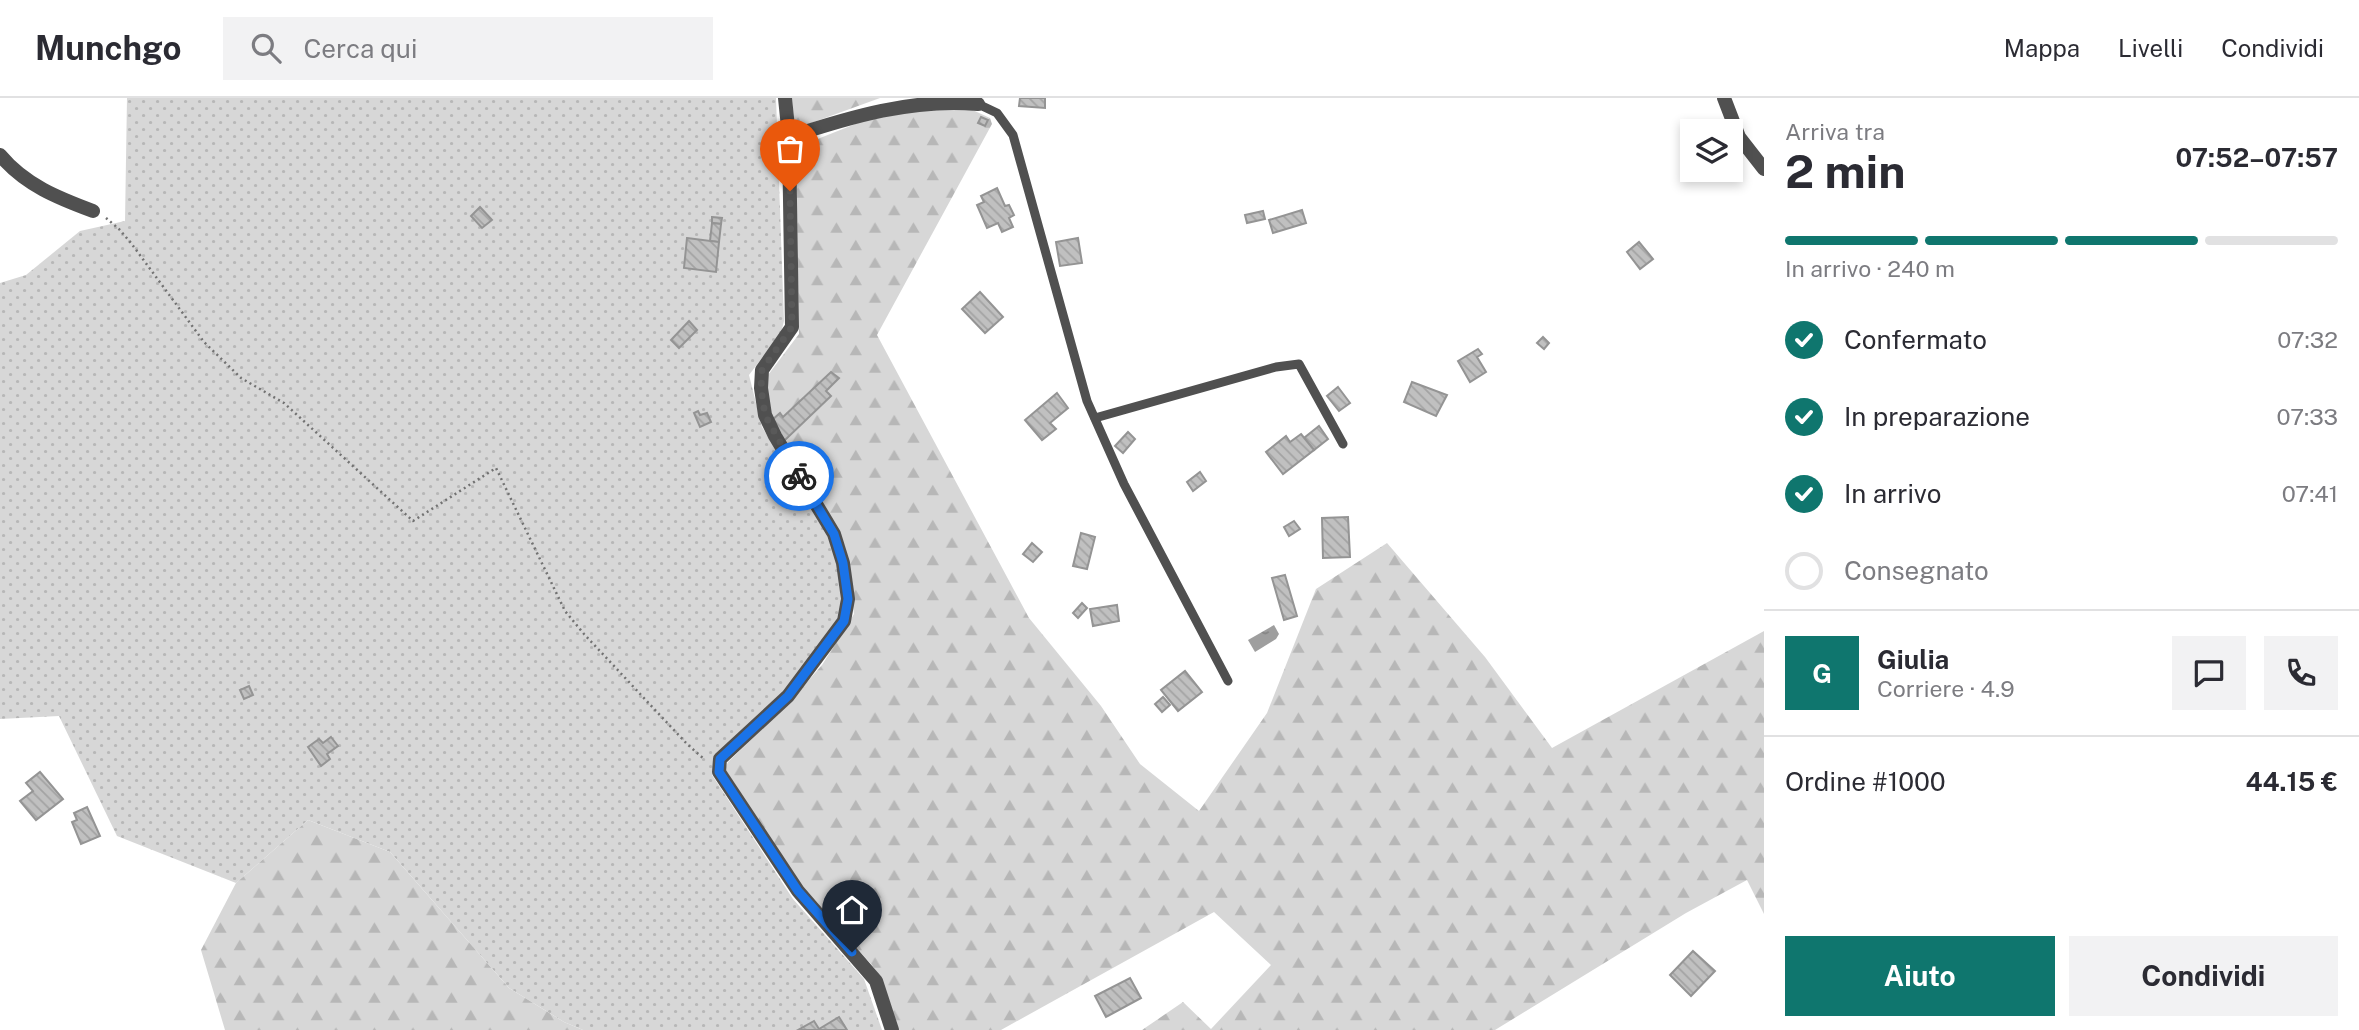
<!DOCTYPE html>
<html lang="it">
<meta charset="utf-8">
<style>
:root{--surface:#fff;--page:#f2f2f3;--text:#2b2b33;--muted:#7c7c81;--line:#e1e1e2;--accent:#0f766e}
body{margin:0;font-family:"Public Sans",sans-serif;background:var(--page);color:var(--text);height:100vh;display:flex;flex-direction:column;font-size:26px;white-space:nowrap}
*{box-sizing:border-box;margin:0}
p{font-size:23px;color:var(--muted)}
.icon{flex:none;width:38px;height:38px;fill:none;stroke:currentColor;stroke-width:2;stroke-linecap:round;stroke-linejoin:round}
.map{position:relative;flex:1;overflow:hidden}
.panel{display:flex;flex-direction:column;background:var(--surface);width:595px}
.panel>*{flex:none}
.buttons{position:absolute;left:1680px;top:21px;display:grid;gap:14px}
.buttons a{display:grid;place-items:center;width:63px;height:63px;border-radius:0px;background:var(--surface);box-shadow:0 4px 10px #0003;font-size:35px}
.pin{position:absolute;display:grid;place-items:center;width:60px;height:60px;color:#fff;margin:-72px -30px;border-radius:50% 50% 50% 0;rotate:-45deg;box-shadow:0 0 7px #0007}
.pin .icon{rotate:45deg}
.courier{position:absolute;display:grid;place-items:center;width:70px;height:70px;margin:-35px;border:5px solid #1a73e8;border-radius:50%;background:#fff;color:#222;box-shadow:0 2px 9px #0007}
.head em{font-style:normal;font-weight:700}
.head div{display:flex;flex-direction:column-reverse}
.head{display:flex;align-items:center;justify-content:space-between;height:119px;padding:0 21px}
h1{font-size:46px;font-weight:700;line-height:52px}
.bar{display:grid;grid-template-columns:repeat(4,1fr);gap:10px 7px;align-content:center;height:84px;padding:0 21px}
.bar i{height:9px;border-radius:5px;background:var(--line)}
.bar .current{background:var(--accent)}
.bar p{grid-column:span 4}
.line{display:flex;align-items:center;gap:18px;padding:0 21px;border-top:2px solid var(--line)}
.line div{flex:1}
.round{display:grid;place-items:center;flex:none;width:74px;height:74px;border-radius:0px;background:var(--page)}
ol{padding:0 21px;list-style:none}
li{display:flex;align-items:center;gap:21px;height:77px}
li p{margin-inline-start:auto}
li .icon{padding:7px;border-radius:50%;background:var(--accent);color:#fff;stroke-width:4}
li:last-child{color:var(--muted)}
li i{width:38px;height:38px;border:4px solid var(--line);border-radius:50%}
.cta{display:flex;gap:14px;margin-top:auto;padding:14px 21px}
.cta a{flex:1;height:80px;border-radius:0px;background:var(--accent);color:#fff;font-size:28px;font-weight:700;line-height:80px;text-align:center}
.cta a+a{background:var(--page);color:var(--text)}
header{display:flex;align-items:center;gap:42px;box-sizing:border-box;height:98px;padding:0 35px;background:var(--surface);border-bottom:2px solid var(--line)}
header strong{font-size:33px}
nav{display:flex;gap:38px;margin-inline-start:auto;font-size:24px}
.search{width:490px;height:63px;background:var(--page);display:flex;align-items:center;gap:18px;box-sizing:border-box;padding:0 24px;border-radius:0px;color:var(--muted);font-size:26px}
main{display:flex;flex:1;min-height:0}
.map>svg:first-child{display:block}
.grass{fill:url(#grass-dots)}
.forest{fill:url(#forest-firs)}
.water{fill:url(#water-ripples)}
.building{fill:url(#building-back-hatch);stroke:#949494;stroke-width:2}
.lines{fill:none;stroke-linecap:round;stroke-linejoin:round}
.path{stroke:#727272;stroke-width:2.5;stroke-dasharray:2 3.5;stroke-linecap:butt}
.lane{stroke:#505050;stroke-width:9}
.street{stroke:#505050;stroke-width:14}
.done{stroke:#595959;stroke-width:7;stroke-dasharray:0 12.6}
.route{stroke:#1a73e8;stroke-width:9}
</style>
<header>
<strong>Munchgo</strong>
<div class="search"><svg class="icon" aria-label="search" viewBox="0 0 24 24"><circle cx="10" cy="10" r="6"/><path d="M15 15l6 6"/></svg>Cerca qui</div>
<nav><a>Mappa</a><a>Livelli</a><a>Condividi</a></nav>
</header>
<main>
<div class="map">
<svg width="1764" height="932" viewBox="0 0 1764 932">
<defs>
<pattern id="grass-dots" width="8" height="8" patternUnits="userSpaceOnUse" patternTransform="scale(1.75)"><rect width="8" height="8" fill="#d7d7d7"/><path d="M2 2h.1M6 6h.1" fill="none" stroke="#b7b7b7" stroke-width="1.8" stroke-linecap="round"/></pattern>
<pattern id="forest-firs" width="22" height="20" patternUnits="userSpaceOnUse" patternTransform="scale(1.75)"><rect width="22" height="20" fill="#d7d7d7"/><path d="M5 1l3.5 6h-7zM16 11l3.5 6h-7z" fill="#b7b7b7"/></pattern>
<pattern id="water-ripples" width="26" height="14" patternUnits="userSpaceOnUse" patternTransform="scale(1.75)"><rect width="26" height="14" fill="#9e9e9e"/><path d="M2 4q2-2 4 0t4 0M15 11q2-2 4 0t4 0" fill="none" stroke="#868686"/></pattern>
<pattern id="building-back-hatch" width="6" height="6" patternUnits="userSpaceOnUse" patternTransform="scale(1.75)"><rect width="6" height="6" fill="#c0c0c0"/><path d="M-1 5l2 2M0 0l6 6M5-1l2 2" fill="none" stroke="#a3a3a3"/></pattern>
</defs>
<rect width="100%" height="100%" fill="#fff"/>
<path class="grass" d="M127,0H776L784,223L781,235L749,277L762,329L830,439L838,466L841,506L838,522L783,595L714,662L712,677L793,801L864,881L882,932H583L564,924L509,890L390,754L308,722L236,785L117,738L59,618L0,621V185L26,177L80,133L125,123Z"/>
<g class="forest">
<path d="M792,0H880L803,28L794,21Z"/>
<path d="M966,9L990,20L992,26L877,237L1029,520L1101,608L1140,666L1199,713L1267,615L1316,491L1387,445L1485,559L1552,650L1764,533V816L1747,782L1686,815L1495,932H1142L1183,904L1211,931L1271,867L1214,814L1001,932H899L882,882L872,867L802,790L725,671L728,664L787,607L822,567L854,516L845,448L788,348L770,313L768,298V277L799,236L796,56L800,48L883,15Z"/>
<path d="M308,722L390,754L509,890L564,924L583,932H225L201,852L236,785Z"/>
</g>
<path class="water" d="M1274,527L1279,536L1276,541L1255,554L1248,542Z"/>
<g class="building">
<path d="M1020,0H1045V10L1019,8Z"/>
<path d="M981,19L988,22L985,28L978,25Z"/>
<path d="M997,90L1005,108L1009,107L1014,117L1009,120L1013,129L1002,134L998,125L987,130L977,107L984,104L981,98Z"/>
<path d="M480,109L492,122L482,130L471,118Z"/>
<path d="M1302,112L1306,125L1273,135L1269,122Z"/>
<path d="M1263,113L1265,121L1247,125L1245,117Z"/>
<path d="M712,119L722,120L721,126L712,125Z"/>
<path d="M712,125L721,126L719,144L710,143Z"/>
<path d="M687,140L719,144L716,174L684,170Z"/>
<path d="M1078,140L1082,165L1060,168L1056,144Z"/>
<path d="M1639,144L1653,161L1640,171L1627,154Z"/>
<path d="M980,194L1003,219L985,235L962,211Z"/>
<path d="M689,223L697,232L679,250L671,242Z"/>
<path d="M1543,239L1549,245L1544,251L1537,245Z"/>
<path d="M1478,251L1482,256L1477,259L1486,274L1470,284L1458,263Z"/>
<path d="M831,274L839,280L826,293L831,298L784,343L771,323L780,315L783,319Z"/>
<path d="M1412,284L1447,297L1436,318L1404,304Z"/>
<path d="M1338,289L1350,305L1339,313L1327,298Z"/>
<path d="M1057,295L1068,310L1050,325L1056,331L1042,342L1025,322Z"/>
<path d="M698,313L700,317L707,315L711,324L700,329L694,315Z"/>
<path d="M1319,328L1328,341L1314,352L1304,340Z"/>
<path d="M1128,334L1135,341L1123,355L1115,348Z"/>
<path d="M1301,336L1314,352L1283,376L1266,354L1286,338L1290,344Z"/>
<path d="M1200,374L1206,383L1193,393L1187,384Z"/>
<path d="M1348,419L1350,459L1323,460L1322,420Z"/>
<path d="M1294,423L1300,431L1289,438L1284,429Z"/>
<path d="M1081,435L1095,439L1087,471L1073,468Z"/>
<path d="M1032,445L1042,454L1033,464L1023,456Z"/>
<path d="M1285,477L1297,518L1284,522L1272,480Z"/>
<path d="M1082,505L1087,510L1078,520L1073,515Z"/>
<path d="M1117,507L1119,523L1093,528L1090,511Z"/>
<path d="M1185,573L1202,594L1178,613L1161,592Z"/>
<path d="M249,588L253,597L244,601L240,592Z"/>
<path d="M1163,599L1170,607L1162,614L1155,606Z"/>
<path d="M331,639L338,648L327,656L330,661L321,668L308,649L319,641L323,645Z"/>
<path d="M40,674L63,701L36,722L20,703L33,693L26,685Z"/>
<path d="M87,709L100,738L81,746L72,724L77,722L74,715Z"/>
<path d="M1693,853L1715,873L1691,898L1670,877Z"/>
<path d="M1130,880L1141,900L1106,919L1095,898Z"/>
<path d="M839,919L847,932H798L814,923L819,931Z"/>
</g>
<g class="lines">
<path class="path" d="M106,120L119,131L131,145L204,244L241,280L284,305L413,423L496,370L565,513L584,536L687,646L704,661"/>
<g class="lane">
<path d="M978,6L997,15L1013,37L1087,303L1124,386L1228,583"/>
<path d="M1095,320L1276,269L1299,266L1343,346"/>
</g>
<g class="street">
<path d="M785,0L789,39L792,229L762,272L761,290L765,317L775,338L834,436L843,465L848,501L844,523L788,598L720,661L719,674L798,793L876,883L892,932"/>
<path d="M1724,0L1739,39L1764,71"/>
<path d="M789,39C850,19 913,0 978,6"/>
<path d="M0,57C25,87 58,100 93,113"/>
</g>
</g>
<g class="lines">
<path class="done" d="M790,93L792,229L762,272L761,290L765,317L799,378"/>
<path class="route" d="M799,378L834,436L843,465L848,501L844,523L788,598L720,661L719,674L798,793L852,854"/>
</g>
</svg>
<div class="buttons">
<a><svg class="icon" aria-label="layers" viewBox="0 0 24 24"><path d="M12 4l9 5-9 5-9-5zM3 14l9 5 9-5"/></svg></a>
</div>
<div class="pin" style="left:790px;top:93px;background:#ea580c"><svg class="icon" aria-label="bag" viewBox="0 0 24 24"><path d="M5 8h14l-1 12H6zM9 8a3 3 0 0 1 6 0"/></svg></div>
<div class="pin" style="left:852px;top:854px;background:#1f2937"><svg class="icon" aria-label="home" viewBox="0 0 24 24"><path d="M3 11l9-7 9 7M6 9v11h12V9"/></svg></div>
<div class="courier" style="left:799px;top:378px"><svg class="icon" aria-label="bike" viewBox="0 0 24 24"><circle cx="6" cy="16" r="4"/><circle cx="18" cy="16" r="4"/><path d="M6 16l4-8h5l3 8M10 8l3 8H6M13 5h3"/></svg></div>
</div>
<section class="panel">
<div class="head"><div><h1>2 min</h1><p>Arriva tra</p></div><em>07:52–07:57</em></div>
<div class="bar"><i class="current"></i><i class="current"></i><i class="current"></i><i></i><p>In arrivo · 240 m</p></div>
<ol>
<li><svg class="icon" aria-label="check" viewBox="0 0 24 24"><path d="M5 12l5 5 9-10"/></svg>Confermato<p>07:32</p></li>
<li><svg class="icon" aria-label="check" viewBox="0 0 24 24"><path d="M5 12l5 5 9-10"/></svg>In preparazione<p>07:33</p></li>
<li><svg class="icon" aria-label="check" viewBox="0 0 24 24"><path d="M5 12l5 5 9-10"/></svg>In arrivo<p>07:41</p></li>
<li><i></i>Consegnato</li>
</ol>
<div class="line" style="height:126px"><b class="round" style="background:var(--accent);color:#fff">G</b><div><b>Giulia</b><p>Corriere · 4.9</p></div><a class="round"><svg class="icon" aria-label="chat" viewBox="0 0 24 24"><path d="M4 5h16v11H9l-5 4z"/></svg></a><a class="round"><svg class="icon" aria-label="phone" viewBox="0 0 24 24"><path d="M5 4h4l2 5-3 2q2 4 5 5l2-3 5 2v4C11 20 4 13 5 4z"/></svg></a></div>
<div class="line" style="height:91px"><div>Ordine #1000</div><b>44.15 €</b></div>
<div class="cta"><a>Aiuto</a><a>Condividi</a></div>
</section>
</main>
